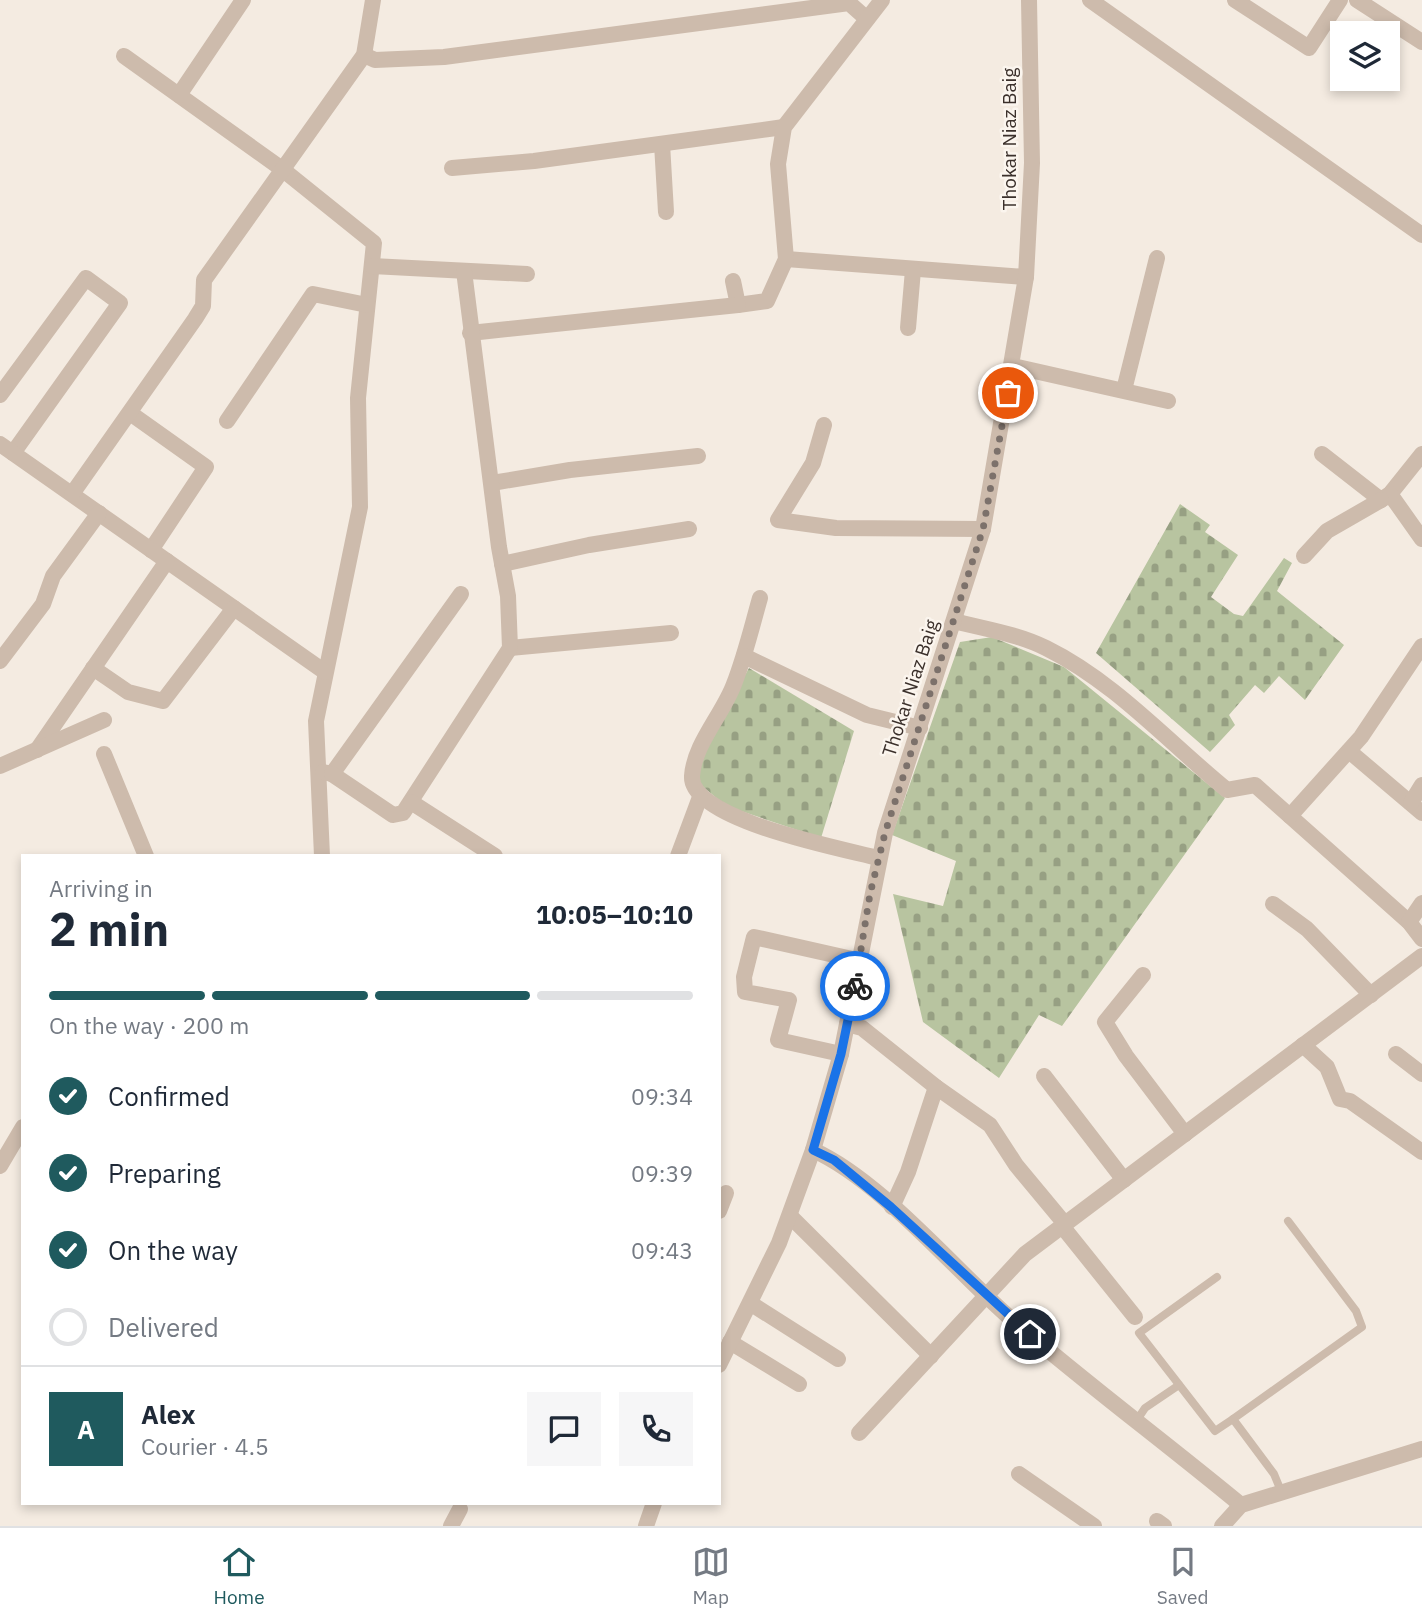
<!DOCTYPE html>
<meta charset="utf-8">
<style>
:root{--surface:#fff;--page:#f6f6f7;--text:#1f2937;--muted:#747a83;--line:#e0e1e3;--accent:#1f5a5e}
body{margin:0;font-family:"IBM Plex Sans",sans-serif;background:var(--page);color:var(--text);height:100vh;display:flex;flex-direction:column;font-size:26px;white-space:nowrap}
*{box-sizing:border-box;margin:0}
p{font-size:23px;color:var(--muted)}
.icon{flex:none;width:38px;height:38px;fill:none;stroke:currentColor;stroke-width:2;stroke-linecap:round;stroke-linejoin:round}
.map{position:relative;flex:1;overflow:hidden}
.drawer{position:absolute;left:21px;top:854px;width:700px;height:651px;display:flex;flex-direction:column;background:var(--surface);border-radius:0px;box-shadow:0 4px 10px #0003}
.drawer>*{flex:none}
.buttons{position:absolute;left:1330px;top:21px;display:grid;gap:14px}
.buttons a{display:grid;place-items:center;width:70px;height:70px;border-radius:0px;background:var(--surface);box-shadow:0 4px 10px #0003;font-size:35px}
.pin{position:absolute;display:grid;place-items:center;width:60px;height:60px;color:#fff;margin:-30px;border:4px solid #fff;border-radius:50%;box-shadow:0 2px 7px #0007}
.courier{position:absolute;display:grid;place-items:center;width:70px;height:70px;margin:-35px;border:5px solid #1a73e8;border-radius:50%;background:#fff;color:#222;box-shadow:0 2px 9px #0007}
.headline em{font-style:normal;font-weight:700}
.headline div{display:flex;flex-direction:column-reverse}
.headline{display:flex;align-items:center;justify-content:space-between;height:119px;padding:0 28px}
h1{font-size:46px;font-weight:700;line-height:52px}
.bar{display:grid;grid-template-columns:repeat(4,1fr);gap:10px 7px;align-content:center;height:84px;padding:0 28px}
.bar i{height:9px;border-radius:5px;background:var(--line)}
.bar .selected{background:var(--accent)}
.bar p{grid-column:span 4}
.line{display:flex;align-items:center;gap:18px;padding:0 28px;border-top:2px solid var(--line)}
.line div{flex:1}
.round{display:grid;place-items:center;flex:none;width:74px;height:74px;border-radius:0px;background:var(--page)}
ol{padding:0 28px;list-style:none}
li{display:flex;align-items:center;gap:21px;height:77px}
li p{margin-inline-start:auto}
li .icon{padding:7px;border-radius:50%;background:var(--accent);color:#fff;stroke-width:4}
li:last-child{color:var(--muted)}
li i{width:38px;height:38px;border:4px solid var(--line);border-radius:50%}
.tab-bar{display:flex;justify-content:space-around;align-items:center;height:98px;border-top:2px solid var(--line);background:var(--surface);font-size:19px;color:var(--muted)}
.tab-bar a{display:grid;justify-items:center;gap:4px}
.tab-bar .selected{color:var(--accent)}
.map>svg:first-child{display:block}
.cemetery{fill:url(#cemetery-stones)}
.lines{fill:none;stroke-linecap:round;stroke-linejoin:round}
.lane{stroke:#cdbbac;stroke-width:8}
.street{stroke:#cdbbac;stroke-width:16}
.done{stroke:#7c716b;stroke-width:7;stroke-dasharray:0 12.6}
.route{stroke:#1a73e8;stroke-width:9}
.labels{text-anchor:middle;stroke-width:5;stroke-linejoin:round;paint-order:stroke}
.street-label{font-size:19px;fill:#3b302b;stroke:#fbf5ee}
</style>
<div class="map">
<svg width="1422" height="1526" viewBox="0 0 1422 1526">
<defs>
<pattern id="cemetery-stones" width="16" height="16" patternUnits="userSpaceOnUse" patternTransform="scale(1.75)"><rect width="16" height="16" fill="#b8c4a0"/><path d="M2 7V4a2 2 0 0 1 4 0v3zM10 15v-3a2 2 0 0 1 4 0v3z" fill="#97a083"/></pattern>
</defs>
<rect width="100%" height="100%" fill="#f4ebe1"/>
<g class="cemetery">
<path d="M1180,504L1210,525L1205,532L1238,555L1211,597L1234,614L1243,616L1284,558L1292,563L1277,591L1344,645L1305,700L1279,676L1264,693L1255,685L1229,715L1235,725L1210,752L1096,653Z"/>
<path d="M992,637L1064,667L1225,798L1062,1026L1039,1015L999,1078L923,1022L893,894L943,906L956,861L892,835L960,642Z"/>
<path d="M749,668L854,731L821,838L726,806L696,781L698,758Z"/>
</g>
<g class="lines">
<g class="lane">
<path d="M1217,1277L1139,1333L1215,1431L1233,1419"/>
<path d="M1137,1420L1145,1408L1179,1385"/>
<path d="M1281,1491L1274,1474L1233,1419L1362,1327L1356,1311L1288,1221"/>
</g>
<g class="street">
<path d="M1090,0L1422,235"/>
<path d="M1235,0L1309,48L1340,0"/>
<path d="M1357,0L1422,42"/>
<path d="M364,55L375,60L444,57L849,3L867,19"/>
<path d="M124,56L282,169L374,243L358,398L360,507L316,721L322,856"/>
<path d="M179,95L243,0"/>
<path d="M662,144L666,212"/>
<path d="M452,168L534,161L784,127"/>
<path d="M786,259L1026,277"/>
<path d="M372,266L527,274"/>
<path d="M733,281L738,305L767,301L786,259L778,164L784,127L882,0"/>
<path d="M908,328L913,270"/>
<path d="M470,333L738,305"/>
<path d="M1013,366L1168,401"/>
<path d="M1124,390L1157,258"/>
<path d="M0,395L86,278L120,303L13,453"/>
<path d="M130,413L206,467L151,550"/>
<path d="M227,421L313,294L367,305"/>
<path d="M824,425L813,463L778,520L836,528L983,529"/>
<path d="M0,444L325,672"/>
<path d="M1322,454L1381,500L1390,494L1422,454"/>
<path d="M492,483L570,470L698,456"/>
<path d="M72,494L195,319L203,306L204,280L364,55L373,0"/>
<path d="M1390,494L1422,539"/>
<path d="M1304,556L1327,531L1381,500"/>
<path d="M502,564L589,545L689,529"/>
<path d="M760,598C752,626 745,656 734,684C723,714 694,744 692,776C689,820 844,849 878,858"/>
<path d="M954,621C985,629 1018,634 1046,648C1115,682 1168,742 1227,790L1255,785L1409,922L1422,939"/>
<path d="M510,648L671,633"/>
<path d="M744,656L867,715L920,728"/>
<path d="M0,661L43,604L53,576L99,513"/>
<path d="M93,668L128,692L163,701L234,608"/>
<path d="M37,750L167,561"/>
<path d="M1349,751L1422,813"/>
<path d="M104,754L146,856"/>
<path d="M0,766L104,720"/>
<path d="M323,772L332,774L461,594"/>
<path d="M332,774L393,815L403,813L510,648L508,596L499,547L464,271"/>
<path d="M411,802L495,856"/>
<path d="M1411,803L1422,785"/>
<path d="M1290,816L1361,737L1422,646"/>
<path d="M678,856L700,797"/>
<path d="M1273,904L1307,929L1371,995"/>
<path d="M1409,922L1422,903"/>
<path d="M1143,975L1105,1022L1126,1056L1185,1134"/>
<path d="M847,1024L862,1028L936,1087"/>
<path d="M1303,1045L1327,1067L1340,1099L1350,1101L1422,1152"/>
<path d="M841,1054L778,1040L789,1000L745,992L744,977L754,937L861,961"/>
<path d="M1396,1054L1422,1074"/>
<path d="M1044,1076L1124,1180"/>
<path d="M813,1150C880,1180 953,1268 1010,1318C1085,1383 1165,1442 1241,1505"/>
<path d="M0,1166L23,1127"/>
<path d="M892,1207L908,1172L936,1087L990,1125L1016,1165L1065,1224"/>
<path d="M719,1211L726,1193"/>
<path d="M791,1217L931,1356"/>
<path d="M1062,1226L1135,1317"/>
<path d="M750,1303L838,1359"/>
<path d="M730,1342L799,1384"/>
<path d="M719,1365L779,1243L813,1150L841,1054L885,833L983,529L1026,277L1032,163L1029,0"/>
<path d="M859,1433L1025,1254L1422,956"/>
<path d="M1019,1474L1094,1526"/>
<path d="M1157,1521L1164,1526"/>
<path d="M451,1526L460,1509"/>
<path d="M646,1526L654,1503"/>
<path d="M1222,1526L1241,1505L1422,1449"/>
</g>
</g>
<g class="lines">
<path class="done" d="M855,986L870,894L885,833L983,529L1008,393"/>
<path class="route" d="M855,986L841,1054L813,1150L834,1160L891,1207L1030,1334"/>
</g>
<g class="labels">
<g class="street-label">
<text transform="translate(1009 139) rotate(-90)" y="7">Thokar Niaz Baig</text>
<text transform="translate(910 688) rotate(-72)" y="7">Thokar Niaz Baig</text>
</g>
</g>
</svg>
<div class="buttons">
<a><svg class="icon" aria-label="layers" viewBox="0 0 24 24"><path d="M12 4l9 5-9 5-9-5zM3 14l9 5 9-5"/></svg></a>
</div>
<div class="pin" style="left:1008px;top:393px;background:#ea580c"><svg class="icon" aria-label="bag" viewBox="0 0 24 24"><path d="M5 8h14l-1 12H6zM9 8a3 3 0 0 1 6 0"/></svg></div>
<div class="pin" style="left:1030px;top:1334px;background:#1f2937"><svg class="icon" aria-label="home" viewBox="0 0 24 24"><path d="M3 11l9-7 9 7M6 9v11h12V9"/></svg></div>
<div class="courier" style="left:855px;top:986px"><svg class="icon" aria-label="bike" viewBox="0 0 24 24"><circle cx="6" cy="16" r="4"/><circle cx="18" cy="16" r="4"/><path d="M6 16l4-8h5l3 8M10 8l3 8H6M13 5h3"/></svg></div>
<section class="drawer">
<div class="headline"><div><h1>2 min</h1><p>Arriving in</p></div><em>10:05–10:10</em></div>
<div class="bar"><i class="selected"></i><i class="selected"></i><i class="selected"></i><i></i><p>On the way · 200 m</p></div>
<ol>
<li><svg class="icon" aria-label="check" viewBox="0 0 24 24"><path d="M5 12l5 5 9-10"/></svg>Confirmed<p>09:34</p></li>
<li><svg class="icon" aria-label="check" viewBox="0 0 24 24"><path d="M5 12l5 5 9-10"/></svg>Preparing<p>09:39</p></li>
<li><svg class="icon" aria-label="check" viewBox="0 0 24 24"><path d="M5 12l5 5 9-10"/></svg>On the way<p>09:43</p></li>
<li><i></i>Delivered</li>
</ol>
<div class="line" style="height:126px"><b class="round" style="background:var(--accent);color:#fff">A</b><div><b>Alex</b><p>Courier · 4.5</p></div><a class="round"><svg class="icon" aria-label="chat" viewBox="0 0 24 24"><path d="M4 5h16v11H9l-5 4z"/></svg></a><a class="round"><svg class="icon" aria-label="phone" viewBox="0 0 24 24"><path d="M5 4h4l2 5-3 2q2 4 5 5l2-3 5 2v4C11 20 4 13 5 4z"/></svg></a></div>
</section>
</div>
<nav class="tab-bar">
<a class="selected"><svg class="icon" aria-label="home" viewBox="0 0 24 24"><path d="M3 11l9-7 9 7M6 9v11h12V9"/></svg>Home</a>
<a><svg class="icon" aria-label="map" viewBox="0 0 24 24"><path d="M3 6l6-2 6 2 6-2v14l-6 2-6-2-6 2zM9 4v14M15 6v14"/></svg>Map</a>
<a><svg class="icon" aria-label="saved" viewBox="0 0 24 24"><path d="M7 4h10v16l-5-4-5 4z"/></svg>Saved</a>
</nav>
